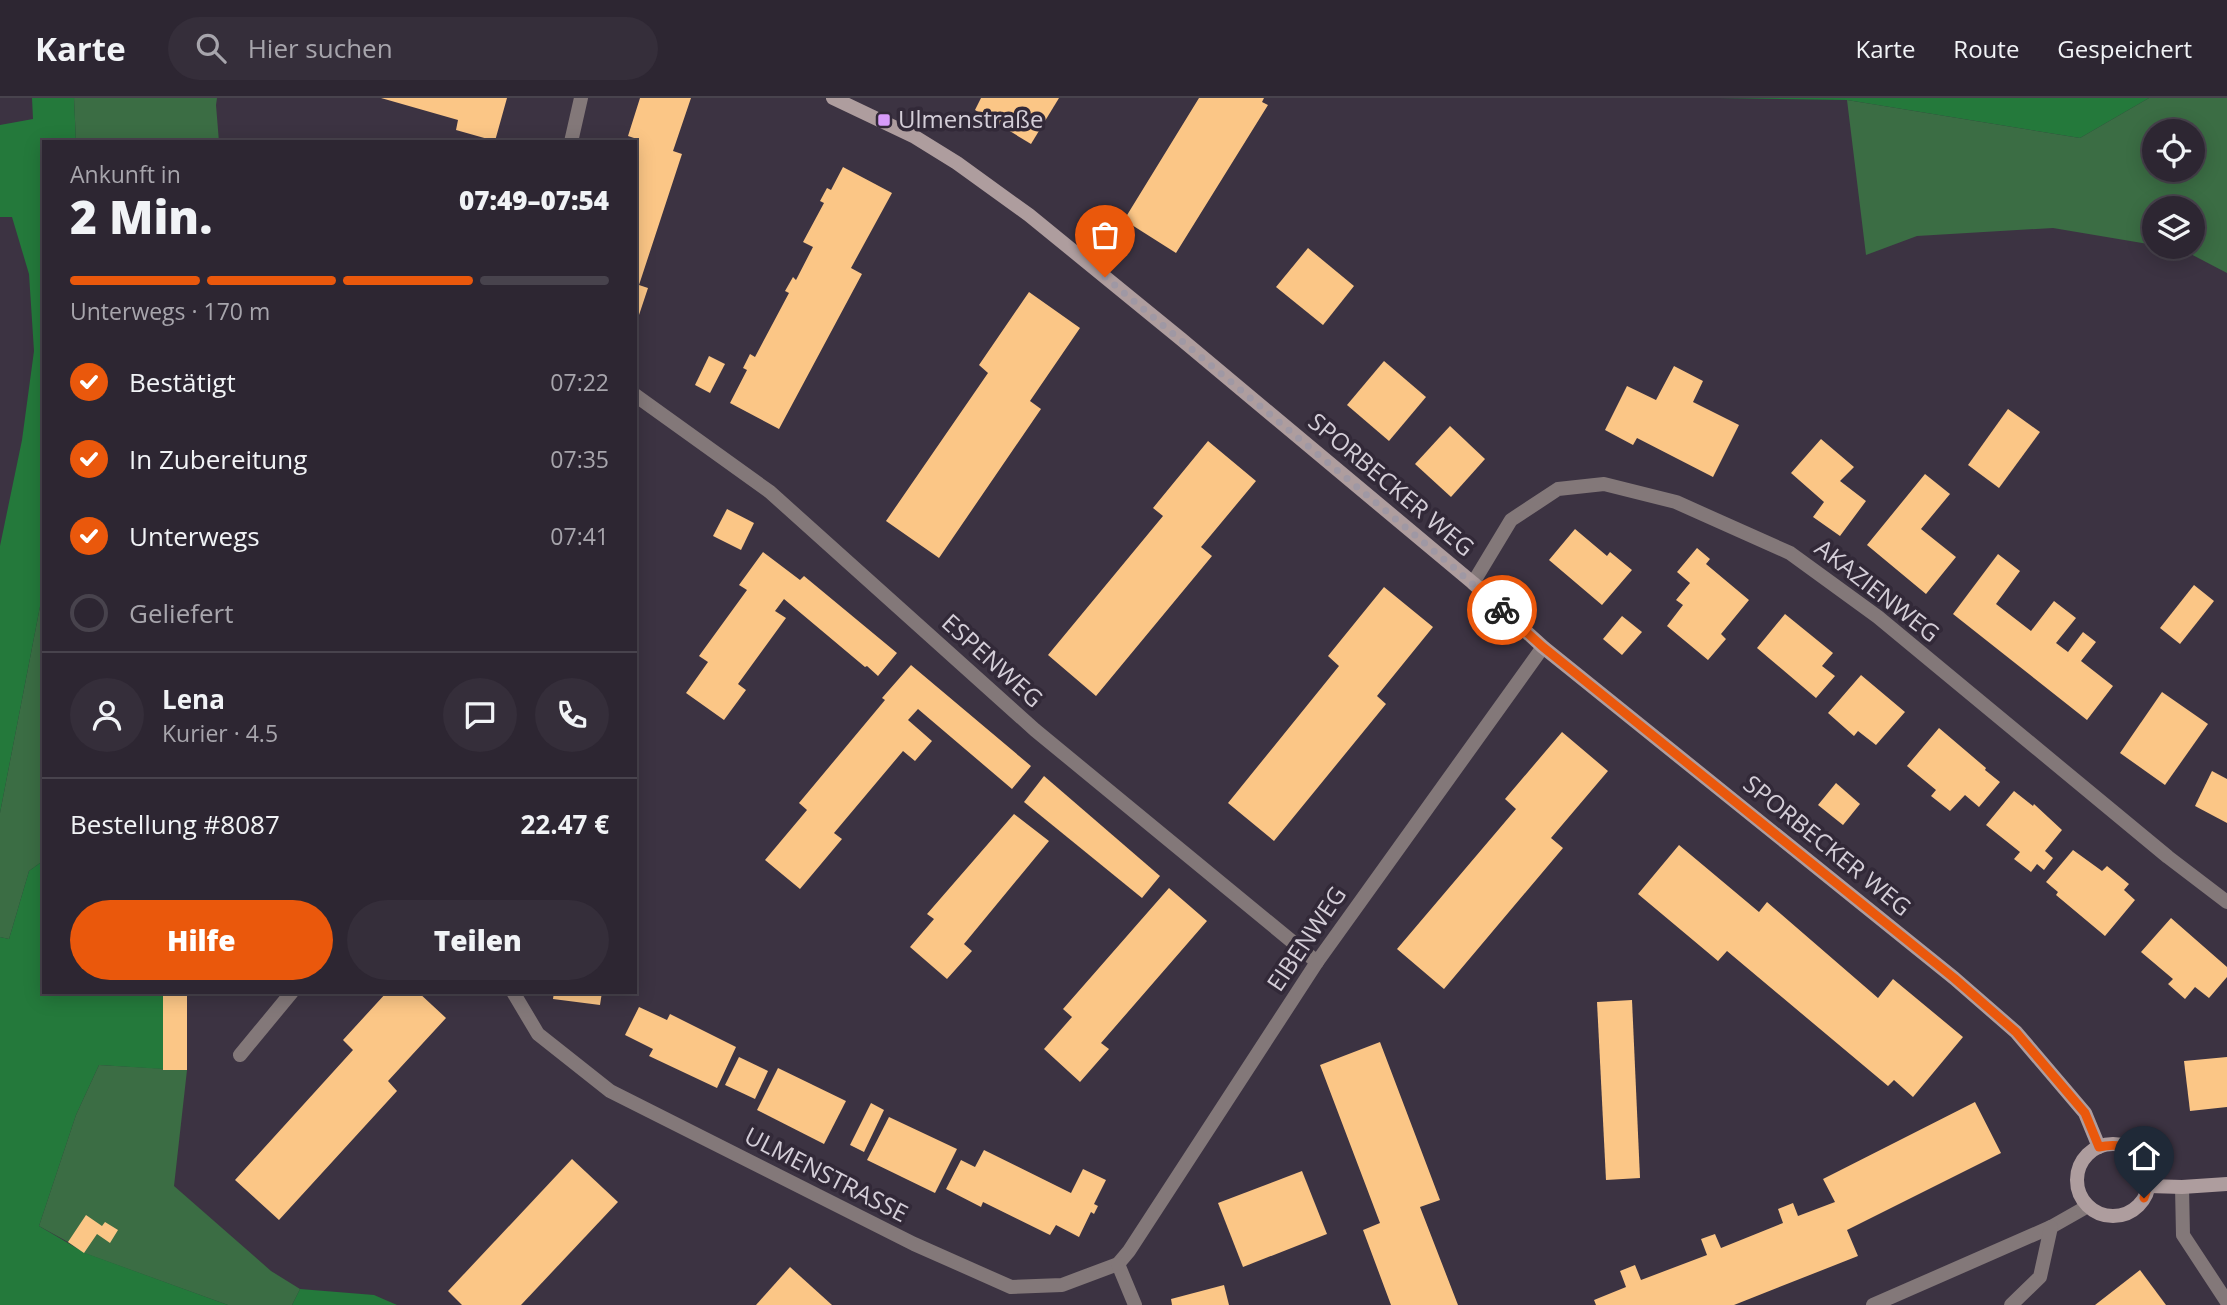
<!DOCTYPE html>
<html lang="de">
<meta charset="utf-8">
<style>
:root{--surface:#2d2632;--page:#352e3a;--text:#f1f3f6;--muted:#a7a5ac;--line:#48434d;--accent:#ea580c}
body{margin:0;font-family:"Open Sans",sans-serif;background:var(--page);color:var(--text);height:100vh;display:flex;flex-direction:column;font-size:26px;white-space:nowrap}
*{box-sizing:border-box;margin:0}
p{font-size:23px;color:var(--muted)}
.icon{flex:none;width:38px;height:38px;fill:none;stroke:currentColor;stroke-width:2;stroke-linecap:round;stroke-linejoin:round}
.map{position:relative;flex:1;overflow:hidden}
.drawer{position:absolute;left:42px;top:42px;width:595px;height:854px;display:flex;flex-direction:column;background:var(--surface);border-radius:0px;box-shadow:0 4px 18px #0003,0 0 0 2px var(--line)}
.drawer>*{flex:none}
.buttons{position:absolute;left:2142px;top:21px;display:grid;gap:14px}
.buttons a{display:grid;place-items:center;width:63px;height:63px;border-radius:50%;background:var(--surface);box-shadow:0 4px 18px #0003,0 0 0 2px var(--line);font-size:35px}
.pin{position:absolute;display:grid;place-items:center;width:60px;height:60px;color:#fff;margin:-72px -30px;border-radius:50% 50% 50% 0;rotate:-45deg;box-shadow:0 0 7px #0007}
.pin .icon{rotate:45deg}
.courier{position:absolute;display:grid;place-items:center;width:70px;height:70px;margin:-35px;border:5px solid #ea580c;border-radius:50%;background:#fff;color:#222;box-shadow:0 2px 9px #0007}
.summary em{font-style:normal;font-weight:800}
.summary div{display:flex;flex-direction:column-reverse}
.summary{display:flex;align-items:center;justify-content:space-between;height:119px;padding:0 28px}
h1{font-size:46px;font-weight:800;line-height:52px}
.bar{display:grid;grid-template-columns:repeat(4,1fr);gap:10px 7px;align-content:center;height:84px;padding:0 28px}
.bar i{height:9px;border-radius:5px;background:var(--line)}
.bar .current{background:var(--accent)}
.bar p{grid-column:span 4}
.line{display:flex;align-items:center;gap:18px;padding:0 28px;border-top:2px solid var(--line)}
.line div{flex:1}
.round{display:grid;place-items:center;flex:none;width:74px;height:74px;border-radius:37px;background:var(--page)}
ol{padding:0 28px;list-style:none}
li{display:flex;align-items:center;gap:21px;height:77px}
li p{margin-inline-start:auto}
li .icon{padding:7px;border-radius:50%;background:var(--accent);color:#fff;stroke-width:4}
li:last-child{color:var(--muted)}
li i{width:38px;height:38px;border:4px solid var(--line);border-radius:50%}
.button{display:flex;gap:14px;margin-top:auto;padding:14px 28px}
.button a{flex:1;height:80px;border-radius:42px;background:var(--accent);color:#fff;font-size:28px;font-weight:800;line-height:80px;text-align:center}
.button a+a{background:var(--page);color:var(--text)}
header{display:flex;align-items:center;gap:42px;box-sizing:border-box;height:98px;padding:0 35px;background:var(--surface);border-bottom:2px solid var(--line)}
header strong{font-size:33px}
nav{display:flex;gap:38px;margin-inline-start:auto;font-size:24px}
.search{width:490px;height:63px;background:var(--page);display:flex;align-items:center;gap:18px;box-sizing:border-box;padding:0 24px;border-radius:38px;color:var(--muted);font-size:26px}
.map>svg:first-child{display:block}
.green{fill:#3b6d44;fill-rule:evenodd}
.forest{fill:#24793b}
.building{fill:#fbc686}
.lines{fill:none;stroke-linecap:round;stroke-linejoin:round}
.lane{stroke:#837879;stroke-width:14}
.street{stroke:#837879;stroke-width:14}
.secondary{stroke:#ae9d9e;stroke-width:14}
.done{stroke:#9f98a4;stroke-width:7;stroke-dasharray:0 12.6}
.route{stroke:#ea580c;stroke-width:9}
.poi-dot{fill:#d79bf9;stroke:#322938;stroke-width:2.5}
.labels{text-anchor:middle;stroke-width:7;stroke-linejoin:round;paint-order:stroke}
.poi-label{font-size:24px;fill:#d4ced8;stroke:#322938;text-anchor:start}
.street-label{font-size:24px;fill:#d4ced8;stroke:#322938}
</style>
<header>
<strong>Karte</strong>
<div class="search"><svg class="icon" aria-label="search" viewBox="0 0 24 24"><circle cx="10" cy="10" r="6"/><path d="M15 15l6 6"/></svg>Hier suchen</div>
<nav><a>Karte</a><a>Route</a><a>Gespeichert</a></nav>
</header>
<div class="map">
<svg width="2227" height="1207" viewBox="0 0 2227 1207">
<rect width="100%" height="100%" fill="#3c3342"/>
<g class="green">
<path d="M74,0H217L216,7L219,44H76Z"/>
<path d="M2149,0H2227V175L2183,152L2164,149H2193V110H2154V147L2053,130L1917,138L1866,157L1847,2L2080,40ZM2154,33H2193V72H2154Z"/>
<path d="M44,488V762L29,773L9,841L0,839V715Z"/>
<path d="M99,967L187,972L174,1088L271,1173L300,1191L292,1207H228L84,1155L68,1144L39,1128L76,1017Z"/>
</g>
<g class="forest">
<path d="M32,0H74L76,44H44V488L0,715V448L22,342L34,253L29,176L12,119H0V27L33,21Z"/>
<path d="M1719,0H2149L2080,40L1847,2Z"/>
<path d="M44,762V894H163V971L99,967L76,1017L39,1128L85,1155L228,1207H0V839L9,841L29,773Z"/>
<path d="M300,1191L374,1197L397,1207H292Z"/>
</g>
<g class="building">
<path d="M381,0H507L495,43L456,32L458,22Z"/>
<path d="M640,0H691L673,53L682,56L639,187L648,190L636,226L635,44H633L634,40L628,38Z"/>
<path d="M981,0H1059L1031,46L975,12Z"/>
<path d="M1199,0H1264L1262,4L1268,7L1176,155L1124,122Z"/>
<path d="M843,69L892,95L851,170L862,176L779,331L730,305L747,272L743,270L750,256L755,259L789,195L785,193L793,179L796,182L813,149L803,144L824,105L820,103L827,90L831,92Z"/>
<path d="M1308,150L1354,188L1323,227L1276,189Z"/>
<path d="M1029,194L1080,230L1030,303L1041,311L939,460L886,423L988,275L979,267Z"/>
<path d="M709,258L725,266L710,295L695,287Z"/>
<path d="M1384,263L1426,299L1389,343L1347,307Z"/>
<path d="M1674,268L1703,283L1693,304L1739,327L1713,379L1637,340L1633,347L1605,332L1627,288L1656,302Z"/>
<path d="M2008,311L2040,334L1999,390L1968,367Z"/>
<path d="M1450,328L1485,361L1451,399L1415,366Z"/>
<path d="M1821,341L1854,369L1840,383L1866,403L1840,438L1813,419L1824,404L1791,375Z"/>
<path d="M1208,343L1256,383L1201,449L1212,458L1096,598L1048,557L1163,418L1153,410Z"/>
<path d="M1925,376L1950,396L1921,431L1956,459L1926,496L1867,447Z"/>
<path d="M727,411L754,425L741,452L713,438Z"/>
<path d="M1575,431L1607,458L1610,454L1632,472L1602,507L1549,462Z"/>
<path d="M1697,450L1710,461L1706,466L1749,502L1721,536L1726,541L1708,562L1667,528L1683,507L1676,502L1690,485L1677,474Z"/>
<path d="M763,454L800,482L804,478L897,555L878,578L867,568L865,569L784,501L775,513L786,520L738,586L746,592L724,622L686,595L708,564L699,558L747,492L739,487Z"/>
<path d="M1998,456L2020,473L1996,506L2031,533L2054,503L2076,520L2056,545L2068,554L2083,534L2096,544L2081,563L2113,588L2087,622L1953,516Z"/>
<path d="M2194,487L2214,503L2180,546L2160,530Z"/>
<path d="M1384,489L1433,529L1377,598L1386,606L1274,743L1228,705L1339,568L1328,558Z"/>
<path d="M1785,516L1833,555L1822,568L1835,578L1816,600L1757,550Z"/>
<path d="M1622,518L1642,534L1622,557L1603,541Z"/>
<path d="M911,567L1031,668L1012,691L918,611L908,622L932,643L915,663L903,653L834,735L842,741L800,791L765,762L807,712L799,705L885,602L882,600Z"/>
<path d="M1861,577L1905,614L1876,647L1858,633L1854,638L1828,615Z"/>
<path d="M2162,594L2208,626L2165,687L2120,655Z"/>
<path d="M1939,630L1986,670L1985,672L2000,684L1979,709L1965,697L1950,713L1931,698L1936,692L1907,668Z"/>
<path d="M1562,634L1608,673L1551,740L1563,750L1444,891L1397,851L1516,711L1505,701Z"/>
<path d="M2212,673L2227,681V725L2195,708Z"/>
<path d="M1044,678L1160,778L1142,800L1024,704Z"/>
<path d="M1836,685L1860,706L1843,727L1818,707Z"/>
<path d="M2014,693L2033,708L2034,706L2062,732L2045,753L2053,760L2044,772L2037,766L2031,774L2014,761L2020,754L1986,727Z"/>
<path d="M1014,716L1049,743L964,846L972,853L947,881L910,849L934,821L927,816Z"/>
<path d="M1679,747L1759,814L1767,804L1878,900L1893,881L1963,939L1913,999L1894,982L1888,988L1727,853L1718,863L1638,796Z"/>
<path d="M2073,752L2102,773L2107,768L2129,786L2124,792L2135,802L2105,838L2056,797L2058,794L2046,784Z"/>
<path d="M1169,790L1207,823L1101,945L1109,951L1080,984L1044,951L1072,919L1063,911Z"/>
<path d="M2171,820L2227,869V879L2209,900L2195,889L2185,901L2168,886L2173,881L2141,854Z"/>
<rect x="163" y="894" width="24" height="78"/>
<rect x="243" y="894" width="27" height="4"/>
<path d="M387,894H418L446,920L388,983L397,993L279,1122L235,1082L353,952L343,942Z"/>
<path d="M554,894H602L600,907L553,901Z"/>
<path d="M1632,902L1640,1080L1606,1082L1597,904Z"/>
<path d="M639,909L667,922L670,916L736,949L717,990L649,958L653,951L625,937Z"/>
<path d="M1380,944L1440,1102L1420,1109L1458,1207H1391L1363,1132L1380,1125L1320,967Z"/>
<path d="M739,959L768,973L755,1001L725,987Z"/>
<path d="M2227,959V1009L2190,1013L2184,963Z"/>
<path d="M778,970L846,1003L824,1046L757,1012Z"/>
<path d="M1975,1004L2001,1055L1847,1132L1858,1158L1734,1207H1596L1594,1202L1626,1189L1620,1173L1635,1167L1641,1182L1707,1157L1701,1141L1715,1136L1721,1150L1783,1125L1778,1111L1793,1105L1798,1118L1835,1104L1823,1081Z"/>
<path d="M871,1005L884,1012L864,1054L850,1047Z"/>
<path d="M889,1019L957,1051L935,1095L867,1062Z"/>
<path d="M984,1052L1071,1095L1083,1071L1106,1082L1094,1106L1098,1108L1094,1116L1091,1114L1079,1139L1056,1127L1050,1137L983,1104L981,1109L946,1091L961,1062L975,1069Z"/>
<path d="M572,1061L618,1104L521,1207H462L448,1193Z"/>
<path d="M1302,1073L1327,1136L1243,1169L1218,1105Z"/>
<path d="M86,1117L102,1128L105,1124L118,1132L110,1145L97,1136L84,1155L68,1144Z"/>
<path d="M790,1169L832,1207H756Z"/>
<path d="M2140,1172L2166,1207H2095Z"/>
<path d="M1224,1187L1229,1207H1172L1171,1201Z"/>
</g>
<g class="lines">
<g class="lane">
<path d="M240,957L292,894"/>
<path d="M2182,1089L2183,1137L2227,1204"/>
</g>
<g class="street">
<path d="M571,44L581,0"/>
<path d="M635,297L770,394L1035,632L1317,864"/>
<path d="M1473,485L1511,422L1558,391L1604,386L1676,404L1790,455L1878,519L2168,759L2227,804"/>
<path d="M513,894L538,936L610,993L914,1146L1011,1189L1062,1187L1118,1166L1129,1153L1317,864L1543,549"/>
<path d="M1118,1166L1135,1207"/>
<path d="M1873,1207L2051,1129L2088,1108"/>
<path d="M2011,1207L2040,1179L2051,1129"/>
</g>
<g class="secondary">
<path d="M833,0L915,39L957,65L1029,117L1181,241L1473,485L1543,549L1954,880L2016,934L2085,1015L2099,1049"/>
<circle cx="2113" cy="1082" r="36"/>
<path d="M2149,1088L2182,1089L2227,1086"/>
</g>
</g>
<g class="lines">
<path class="done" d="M1105,179L1452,468L1502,512"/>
<path class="route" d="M1502,512L1543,549L1954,880L2016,934L2085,1015L2099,1049C2135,1041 2157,1065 2144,1100"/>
</g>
<rect class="poi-dot" x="877" y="15" width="14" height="14" rx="3.5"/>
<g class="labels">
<g class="poi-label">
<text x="898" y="30">Ulmenstraße</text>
</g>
<g class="street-label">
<text transform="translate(1391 387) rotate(40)" y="8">SPORBECKER WEG</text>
<text transform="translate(1877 493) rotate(38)" y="8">AKAZIENWEG</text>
<text transform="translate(992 563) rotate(42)" y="8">ESPENWEG</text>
<text transform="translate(1827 748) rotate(39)" y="8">SPORBECKER WEG</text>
<text transform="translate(1307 841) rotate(-56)" y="8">EIBENWEG</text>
<text transform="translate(826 1077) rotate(27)" y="8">ULMENSTRASSE</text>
</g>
</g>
</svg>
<div class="buttons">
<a><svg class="icon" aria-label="locate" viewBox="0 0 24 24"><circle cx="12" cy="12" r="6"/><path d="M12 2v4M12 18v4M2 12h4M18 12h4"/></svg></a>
<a><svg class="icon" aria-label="layers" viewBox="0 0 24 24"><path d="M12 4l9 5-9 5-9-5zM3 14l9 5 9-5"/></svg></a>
</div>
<div class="pin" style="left:1105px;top:179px;background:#ea580c"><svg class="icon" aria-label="bag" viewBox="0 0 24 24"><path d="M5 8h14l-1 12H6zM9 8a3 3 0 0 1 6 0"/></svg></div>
<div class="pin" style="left:2144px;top:1100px;background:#1f2937"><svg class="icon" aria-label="home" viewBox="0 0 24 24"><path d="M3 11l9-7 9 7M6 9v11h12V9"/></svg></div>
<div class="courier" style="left:1502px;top:512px"><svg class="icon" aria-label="bike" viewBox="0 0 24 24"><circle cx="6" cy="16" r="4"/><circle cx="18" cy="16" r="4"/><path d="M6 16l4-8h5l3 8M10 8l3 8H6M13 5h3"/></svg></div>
<section class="drawer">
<div class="summary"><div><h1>2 Min.</h1><p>Ankunft in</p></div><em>07:49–07:54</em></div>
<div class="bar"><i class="current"></i><i class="current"></i><i class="current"></i><i></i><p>Unterwegs · 170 m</p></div>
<ol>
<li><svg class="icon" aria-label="check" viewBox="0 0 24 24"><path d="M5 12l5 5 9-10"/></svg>Bestätigt<p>07:22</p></li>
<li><svg class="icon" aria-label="check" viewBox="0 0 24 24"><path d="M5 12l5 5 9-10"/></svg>In Zubereitung<p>07:35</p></li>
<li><svg class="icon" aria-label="check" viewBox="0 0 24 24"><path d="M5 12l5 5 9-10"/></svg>Unterwegs<p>07:41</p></li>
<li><i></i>Geliefert</li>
</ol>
<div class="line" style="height:126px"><a class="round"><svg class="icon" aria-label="person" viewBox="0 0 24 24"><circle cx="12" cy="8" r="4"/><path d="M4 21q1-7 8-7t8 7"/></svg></a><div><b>Lena</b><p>Kurier · 4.5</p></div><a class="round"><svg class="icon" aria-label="chat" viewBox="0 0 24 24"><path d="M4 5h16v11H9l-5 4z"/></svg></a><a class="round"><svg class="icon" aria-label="phone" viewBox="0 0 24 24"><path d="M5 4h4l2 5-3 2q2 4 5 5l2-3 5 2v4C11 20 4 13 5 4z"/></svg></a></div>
<div class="line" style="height:91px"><div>Bestellung #8087</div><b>22.47 €</b></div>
<div class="button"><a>Hilfe</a><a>Teilen</a></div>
</section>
</div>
